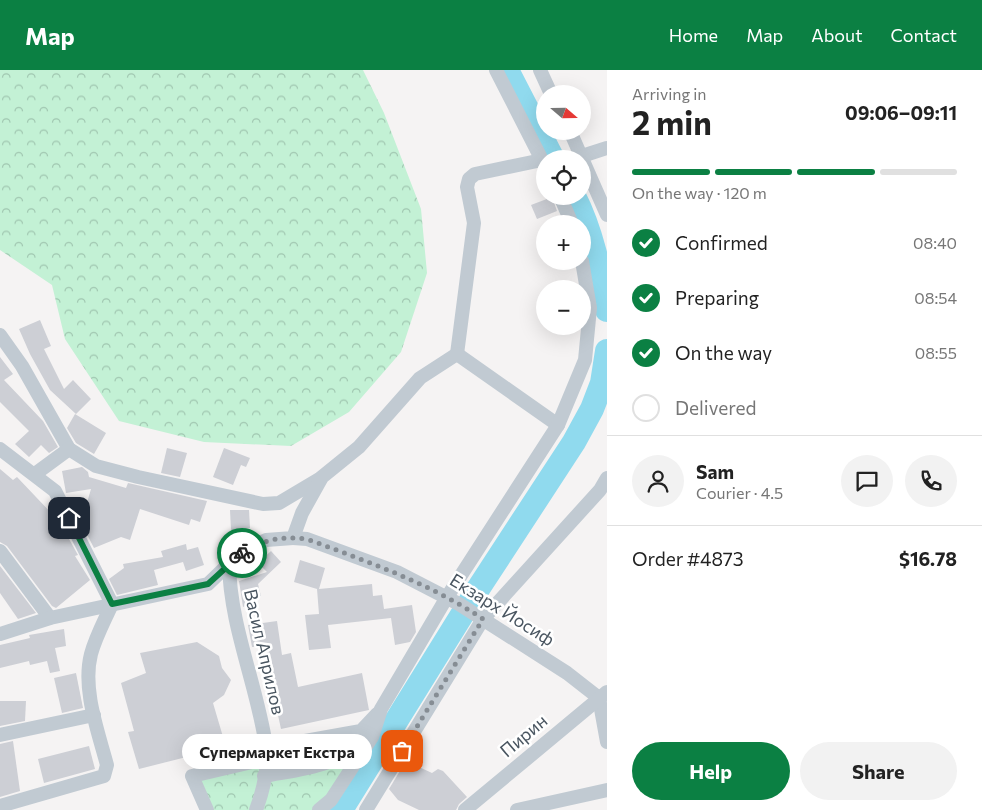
<!DOCTYPE html>
<meta charset="utf-8">
<style>
:root{--surface:#fff;--page:#f2f2f2;--text:#222;--muted:#767676;--line:#e0e0e0;--accent:#0b8043}
body{margin:0;font-family:Commissioner,sans-serif;background:var(--page);color:var(--text);height:100vh;display:flex;flex-direction:column;font-size:19px;white-space:nowrap}
*{box-sizing:border-box;margin:0}
p{font-size:16px;color:var(--muted)}
.icon{flex:none;width:28px;height:28px;fill:none;stroke:currentColor;stroke-width:2;stroke-linecap:round;stroke-linejoin:round}
.map{position:relative;flex:1;overflow:hidden}
.drawer{display:flex;flex-direction:column;background:var(--surface);width:375px}
.drawer>*{flex:none}
.needle{width:32px;rotate:110deg}
.buttons{position:absolute;left:536px;top:15px;display:grid;gap:10px}
.buttons a{display:grid;place-items:center;width:55px;height:55px;border-radius:50%;background:var(--surface);box-shadow:0 5px 20px #0002;font-size:25px}
.pin{position:absolute;display:grid;place-items:center;width:42px;height:42px;color:#fff;margin:-21px;border-radius:10px;box-shadow:0 2px 8px #0006}
.courier{position:absolute;display:grid;place-items:center;width:50px;height:50px;margin:-25px;border:4px solid #0b8043;border-radius:50%;background:#fff;color:#222;box-shadow:0 1px 6px #0007}
.bubble{position:absolute;height:35px;border-radius:18px;background:var(--surface);box-shadow:0 5px 20px #0002;font-size:16px;font-weight:700;line-height:35px;text-align:center}
.summary em{font-style:normal;font-weight:700}
.summary div{display:flex;flex-direction:column-reverse}
.summary{display:flex;align-items:center;justify-content:space-between;height:85px;padding:0 25px}
h1{font-size:32px;font-weight:700;line-height:38px}
.bar{display:grid;grid-template-columns:repeat(4,1fr);gap:8px 5px;align-content:center;height:60px;padding:0 25px}
.bar i{height:6px;border-radius:4px;background:var(--line)}
.bar .active{background:var(--accent)}
.bar p{grid-column:span 4}
.line{display:flex;align-items:center;gap:12px;padding:0 25px;border-top:1px solid var(--line)}
.line div{flex:1}
.round{display:grid;place-items:center;flex:none;width:52px;height:52px;border-radius:26px;background:var(--page)}
ol{padding:0 25px;list-style:none}
li{display:flex;align-items:center;gap:15px;height:55px}
li p{margin-inline-start:auto}
li .icon{padding:5px;border-radius:50%;background:var(--accent);color:#fff;stroke-width:4}
li:last-child{color:var(--muted)}
li i{width:28px;height:28px;border:2px solid var(--line);border-radius:50%}
.button{display:flex;gap:10px;margin-top:auto;padding:10px 25px}
.button a{flex:1;height:58px;border-radius:30px;background:var(--accent);color:#fff;font-size:20px;font-weight:700;line-height:58px;text-align:center}
.button a+a{background:var(--page);color:var(--text)}
header{display:flex;align-items:center;gap:30px;box-sizing:border-box;height:70px;padding:0 25px;background:var(--accent);color:#fff}
header strong{font-size:24px}
nav{display:flex;gap:28px;margin-inline-start:auto;font-size:18px}
main{display:flex;flex:1;min-height:0}
.map>svg:first-child{display:block}
.forest{fill:url(#forest-crowns)}
.lines{fill:none;stroke-linecap:round;stroke-linejoin:round}
.river{stroke:#90daee;stroke-width:24}
.building{fill:#cdcfd5}
.street{stroke:#c1cad2;stroke-width:14}
.done{stroke:#868d94;stroke-width:5;stroke-dasharray:0 9}
.route{stroke:#0b8043;stroke-width:6}
.labels{text-anchor:middle;stroke-width:5;stroke-linejoin:round;paint-order:stroke}
.street-label{font-size:18px;fill:#4a5661;stroke:#fff}
</style>
<header>
<strong>Map</strong>
<nav><a>Home</a><a>Map</a><a>About</a><a>Contact</a></nav>
</header>
<main>
<div class="map">
<svg width="607" height="740" viewBox="0 0 607 740">
<defs>
<pattern id="forest-crowns" width="20" height="18" patternUnits="userSpaceOnUse" patternTransform="scale(1.25)"><rect width="20" height="18" fill="#c3f1d5"/><path d="M2 6a3 3 0 1 1 6 0M12 15a3 3 0 1 1 6 0" fill="none" stroke="#a0c6b0"/></pattern>
</defs>
<rect width="100%" height="100%" fill="#f5f3f3"/>
<g class="forest">
<path d="M0,0H363L384,43L421,139L427,203L401,282L349,342L291,376L204,372L119,351L65,269L52,215L0,180Z"/>
<path d="M361,661L390,677L353,740H207L192,706L266,678Z"/>
</g>
<g class="lines">
<g class="river">
<path d="M507,0L553,89"/>
<path d="M574,126C592,161 600,202 607,240"/>
<path d="M341,740L478,519L574,372L592,339L602,313L607,281"/>
</g>
</g>
<g class="building">
<path d="M552,127L557,141L537,149L531,135Z"/>
<path d="M40,250L51,276L44,279L64,319L73,310L91,329L76,344L50,320L30,284L19,259Z"/>
<path d="M0,287L13,304L4,310L43,351L58,377L49,383L41,375L29,387L15,374L29,361L0,332Z"/>
<path d="M75,344L106,363L94,384L76,373L67,358Z"/>
<path d="M167,378L187,383L180,407L161,403Z"/>
<path d="M224,378L250,388L246,397L241,395L233,415L213,407Z"/>
<path d="M82,397L88,402L89,407L126,418L128,413L207,431L200,452L191,449L189,455L140,439L130,470L121,467L94,478L77,445L84,443L91,419L66,423L62,401Z"/>
<path d="M0,399L13,410L17,407L54,446L52,448L69,469L78,485L75,486L90,510L56,538L52,536L7,476L0,472Z"/>
<path d="M230,440H249L250,458L231,460Z"/>
<path d="M186,474L187,480L198,477L204,495L186,501L183,492L154,500L158,515L117,525L109,509L124,498L123,494L163,487L161,481Z"/>
<path d="M271,481L281,492L258,514L261,526L255,528L256,532L243,537L239,511L267,502L258,493Z"/>
<path d="M300,490L325,498L319,519L372,514L373,526L382,525L384,539L412,535L416,562L410,572L395,575L391,548L328,555L331,578L309,580L305,545L319,544L317,519L294,512Z"/>
<path d="M0,496L36,543L18,549L0,523Z"/>
<path d="M277,551L282,585L291,583L298,617L362,603L369,640L281,659L263,576L252,577L248,555Z"/>
<path d="M64,559L66,576L55,578L60,601L50,603L47,591L30,595L29,591L0,598V575L30,568L29,565Z"/>
<path d="M197,572L219,586L222,598L231,610L224,625L213,633L226,677L139,699L128,662L134,661L121,613L146,603L140,583Z"/>
<path d="M76,603L83,638L62,643L54,608Z"/>
<path d="M0,631H26L25,651L0,656Z"/>
<path d="M13,671L20,721L0,727V674Z"/>
<path d="M89,676L95,699L44,713L38,689Z"/>
<path d="M406,691L432,703L438,699L443,701L467,727L459,734L456,740H419L398,730L389,719Z"/>
</g>
<g class="lines">
<g class="street">
<path d="M496,0L545,96"/>
<path d="M540,0L551,24"/>
<path d="M570,61L607,145"/>
<path d="M582,86L607,78"/>
<path d="M560,126L572,154"/>
<path d="M0,265L22,296L69,379"/>
<path d="M457,284L474,153L467,117L469,109L475,104L542,90"/>
<path d="M457,284L558,355"/>
<path d="M0,379L55,421L112,534"/>
<path d="M35,404L69,379L96,396L138,407L263,434L279,433L321,408"/>
<path d="M293,468L307,469L397,502L459,534L567,603L599,628L607,672"/>
<path d="M0,481L50,548"/>
<path d="M229,494C230,556 257,615 266,676C269,697 263,721 256,740"/>
<path d="M0,564L50,548L208,514L237,486L249,478L266,470L293,468L302,443L322,407L359,377L420,308L457,284"/>
<path d="M0,665L94,645"/>
<path d="M264,706C301,699 338,697 365,668"/>
<path d="M0,736L104,706L107,695C98,661 82,619 91,584C96,566 105,550 112,534"/>
<path d="M207,740L192,706L252,692L266,678L361,661L377,644"/>
<path d="M319,740L331,730L372,667L381,639L447,527L558,355L585,290L590,238L582,191"/>
<path d="M366,740L483,549L600,420L607,408"/>
<path d="M465,740L607,622"/>
<path d="M517,740L607,720"/>
</g>
</g>
<g class="lines">
<path class="done" d="M242,483C263,469 283,466 307,469C368,492 429,513 483,549L402,681"/>
<path class="route" d="M69,448L112,534L208,514L242,483"/>
</g>
<g class="labels">
<g class="street-label">
<text transform="translate(502 540) rotate(32)" y="6">Екзарх Йосиф</text>
<text transform="translate(264 582) rotate(77)" y="6">Васил Априлов</text>
<text transform="translate(524 666) rotate(-40)" y="6">Пирин</text>
</g>
</g>
</svg>
<div class="buttons">
<a><svg class="needle" viewBox="-14 -14 28 28"><path d="M0-13l5 13h-10z" fill="#e53935"/><path d="M0 13l5-13h-10z" fill="#767676"/></svg></a>
<a><svg class="icon" aria-label="locate" viewBox="0 0 24 24"><circle cx="12" cy="12" r="6"/><path d="M12 2v4M12 18v4M2 12h4M18 12h4"/></svg></a>
<a>+</a>
<a>−</a>
</div>
<div class="pin" style="left:402px;top:681px;background:#ea580c"><svg class="icon" aria-label="bag" viewBox="0 0 24 24"><path d="M5 8h14l-1 12H6zM9 8a3 3 0 0 1 6 0"/></svg></div>
<div class="pin" style="left:69px;top:448px;background:#1f2937"><svg class="icon" aria-label="home" viewBox="0 0 24 24"><path d="M3 11l9-7 9 7M6 9v11h12V9"/></svg></div>
<div class="courier" style="left:242px;top:483px"><svg class="icon" aria-label="bike" viewBox="0 0 24 24"><circle cx="6" cy="16" r="4"/><circle cx="18" cy="16" r="4"/><path d="M6 16l4-8h5l3 8M10 8l3 8H6M13 5h3"/></svg></div>
<div class="bubble" style="left:182px;top:664px;width:190px">Супермаркет Екстра</div>
</div>
<section class="drawer">
<div class="summary"><div><h1>2 min</h1><p>Arriving in</p></div><em>09:06–09:11</em></div>
<div class="bar"><i class="active"></i><i class="active"></i><i class="active"></i><i></i><p>On the way · 120 m</p></div>
<ol>
<li><svg class="icon" aria-label="check" viewBox="0 0 24 24"><path d="M5 12l5 5 9-10"/></svg>Confirmed<p>08:40</p></li>
<li><svg class="icon" aria-label="check" viewBox="0 0 24 24"><path d="M5 12l5 5 9-10"/></svg>Preparing<p>08:54</p></li>
<li><svg class="icon" aria-label="check" viewBox="0 0 24 24"><path d="M5 12l5 5 9-10"/></svg>On the way<p>08:55</p></li>
<li><i></i>Delivered</li>
</ol>
<div class="line" style="height:90px"><a class="round"><svg class="icon" aria-label="person" viewBox="0 0 24 24"><circle cx="12" cy="8" r="4"/><path d="M4 21q1-7 8-7t8 7"/></svg></a><div><b>Sam</b><p>Courier · 4.5</p></div><a class="round"><svg class="icon" aria-label="chat" viewBox="0 0 24 24"><path d="M4 5h16v11H9l-5 4z"/></svg></a><a class="round"><svg class="icon" aria-label="phone" viewBox="0 0 24 24"><path d="M5 4h4l2 5-3 2q2 4 5 5l2-3 5 2v4C11 20 4 13 5 4z"/></svg></a></div>
<div class="line" style="height:65px"><div>Order #4873</div><b>$16.78</b></div>
<div class="button"><a>Help</a><a>Share</a></div>
</section>
</main>
